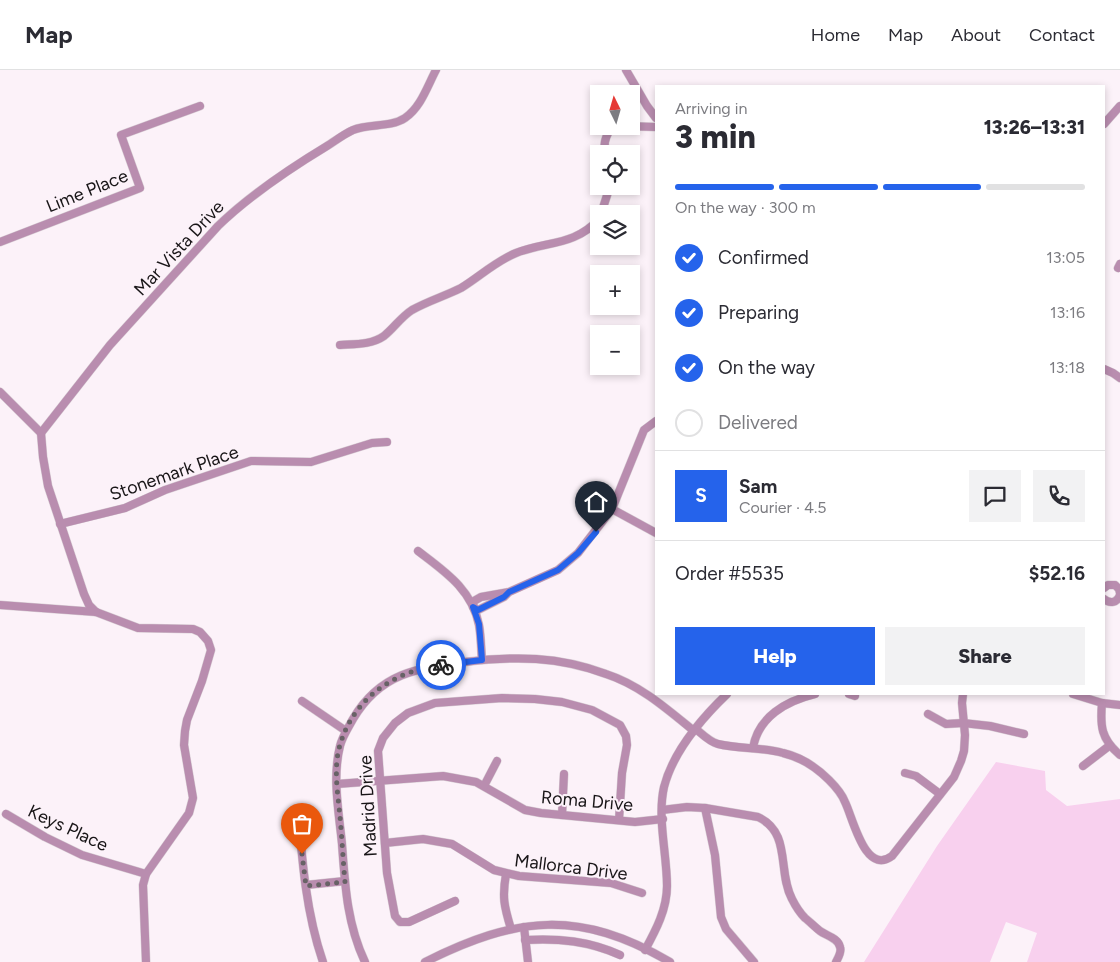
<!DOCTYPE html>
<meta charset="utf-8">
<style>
:root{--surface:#fff;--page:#f2f2f3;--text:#2b2b33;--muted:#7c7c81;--line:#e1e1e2;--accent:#2563eb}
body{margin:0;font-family:Figtree,sans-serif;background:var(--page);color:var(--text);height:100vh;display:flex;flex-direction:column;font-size:19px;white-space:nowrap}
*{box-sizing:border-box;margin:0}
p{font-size:16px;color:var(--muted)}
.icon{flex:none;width:28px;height:28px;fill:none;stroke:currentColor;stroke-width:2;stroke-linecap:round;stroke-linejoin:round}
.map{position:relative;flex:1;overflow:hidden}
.panel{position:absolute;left:655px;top:15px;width:450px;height:610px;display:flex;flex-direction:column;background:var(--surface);border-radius:0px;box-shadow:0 2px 8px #0003}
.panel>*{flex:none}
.needle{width:32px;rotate:355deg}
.fabs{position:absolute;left:590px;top:15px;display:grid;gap:10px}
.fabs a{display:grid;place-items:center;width:50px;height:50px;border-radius:0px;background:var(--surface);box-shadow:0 2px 8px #0003;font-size:25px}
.pin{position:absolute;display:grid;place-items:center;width:42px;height:42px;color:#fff;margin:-51px -21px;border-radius:50% 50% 50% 0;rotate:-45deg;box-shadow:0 0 5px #0007}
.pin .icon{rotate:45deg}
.courier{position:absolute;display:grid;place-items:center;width:50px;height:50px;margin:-25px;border:4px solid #2563eb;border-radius:50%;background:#fff;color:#222;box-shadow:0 1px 6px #0007}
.head em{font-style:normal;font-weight:800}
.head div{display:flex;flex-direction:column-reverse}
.head{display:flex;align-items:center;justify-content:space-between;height:85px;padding:0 20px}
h1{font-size:32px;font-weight:800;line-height:38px}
.bar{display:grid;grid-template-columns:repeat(4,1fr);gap:8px 5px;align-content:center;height:60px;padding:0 20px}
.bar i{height:6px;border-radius:4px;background:var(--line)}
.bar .current{background:var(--accent)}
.bar p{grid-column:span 4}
.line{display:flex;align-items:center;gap:12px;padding:0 20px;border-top:1px solid var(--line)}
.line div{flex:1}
.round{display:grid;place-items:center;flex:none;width:52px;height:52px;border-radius:0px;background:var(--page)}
ol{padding:0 20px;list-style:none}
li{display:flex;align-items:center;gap:15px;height:55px}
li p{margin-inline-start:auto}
li .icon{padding:5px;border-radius:50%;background:var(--accent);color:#fff;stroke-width:4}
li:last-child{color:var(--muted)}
li i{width:28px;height:28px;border:2px solid var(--line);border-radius:50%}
.cta{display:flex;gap:10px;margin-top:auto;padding:10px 20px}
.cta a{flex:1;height:58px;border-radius:0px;background:var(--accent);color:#fff;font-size:20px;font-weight:800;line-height:58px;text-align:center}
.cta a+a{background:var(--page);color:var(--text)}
header{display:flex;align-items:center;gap:30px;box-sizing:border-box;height:70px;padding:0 25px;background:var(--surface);border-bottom:1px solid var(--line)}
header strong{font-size:24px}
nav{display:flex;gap:28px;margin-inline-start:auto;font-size:18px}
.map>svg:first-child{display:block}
.green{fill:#f8d0ee}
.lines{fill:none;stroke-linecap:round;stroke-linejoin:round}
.minor-casing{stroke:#d8cfd5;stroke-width:9}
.minor{stroke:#b98daf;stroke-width:8}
.done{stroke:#686266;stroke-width:5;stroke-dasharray:0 9}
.route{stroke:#2563eb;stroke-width:6}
.labels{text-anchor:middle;stroke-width:4;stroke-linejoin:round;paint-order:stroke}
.street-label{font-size:18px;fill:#181517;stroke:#fcf2f9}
</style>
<header>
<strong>Map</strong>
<nav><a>Home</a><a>Map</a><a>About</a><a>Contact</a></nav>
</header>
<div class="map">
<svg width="1120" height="892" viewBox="0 0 1120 892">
<rect width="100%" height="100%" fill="#fcf2f9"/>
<path class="green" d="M996,692L1045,701L1046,720L1067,736L1120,729V892H1027L1037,863L1006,852L990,892H864L937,776Z"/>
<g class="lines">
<defs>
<g id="minor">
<path d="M626,0L647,36L656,48"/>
<path d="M1104,54L1120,36"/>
<path d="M625,56L656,57"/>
<path d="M606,84C603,75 605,69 609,61L619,56"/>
<path d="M601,144L610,116"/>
<path d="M0,172L140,118L121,65L200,36"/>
<path d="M1118,198L1120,194"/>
<path d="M340,275C355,274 371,275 384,266C394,258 401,247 412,240C428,231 445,226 461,218C479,207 496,191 516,183C546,171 575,176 599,149"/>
<path d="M1104,299L1113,303L1120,308"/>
<path d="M0,322L41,363L43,387L48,416L84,524L89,535L96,542L138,558L193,559L200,562L208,571L211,580L202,611L187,650L185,661L184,675L193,728L189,743L146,804L143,815L146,892"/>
<path d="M41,363L110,275L218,156C250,125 289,99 327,76C335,71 344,64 353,60C369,53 390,58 405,48C421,37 427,17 436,0"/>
<path d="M612,439L656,463"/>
<path d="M60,454L125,438L165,420L251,391L311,392L372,373L387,372"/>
<path d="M418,481C444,501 472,519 479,555C481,566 481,578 482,590"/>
<path d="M1104,518L1108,515H1115L1119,519L1120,523"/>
<path d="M509,522L481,527L474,531L473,537L478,540L504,527L509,522L558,500L578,483L612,439L644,360L656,351"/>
<path d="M1104,529C1110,534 1117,533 1120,525"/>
<path d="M0,535L96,542"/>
<path d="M849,624L855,626"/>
<path d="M1073,624L1102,633L1120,635"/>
<path d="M302,631L346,661"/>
<path d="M1102,633C1100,656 1101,669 1120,685"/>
<path d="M928,644L946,654L963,653L990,656L1024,664"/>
<path d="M696,659C703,665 710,672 718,674C738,679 762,677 783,683C800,687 817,698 829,710C835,716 842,724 845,732C853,748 865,806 892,786L954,707L961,691L964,681L965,665L962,633L963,624"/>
<path d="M753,678C758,647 786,631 815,624"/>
<path d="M1083,696L1109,676"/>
<path d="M905,703L916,706L940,724"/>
<path d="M337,714L443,706L476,712L525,740L541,743L635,752L663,749"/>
<path d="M484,716L497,691"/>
<path d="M705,738L715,785L721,847L726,859L754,892"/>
<path d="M298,739C302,790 306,843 323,892"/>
<path d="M662,740L687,737L705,738L758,747C792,763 777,801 792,829C795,835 800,843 805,848C810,852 815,857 820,861C827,866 838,868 840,877C842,882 838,888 836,892"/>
<path d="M6,744L45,767L82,785L146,804"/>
<path d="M562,745L564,704"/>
<path d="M385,773L423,769L452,774L494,800L519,806L611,813L642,823"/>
<path d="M506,804C502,827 504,836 511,859"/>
<path d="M306,815L345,811"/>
<path d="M455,831L409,852H400L395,846L387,803L378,681L383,668L395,653L408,643L435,633L502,628L535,629L562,632L592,640L620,655L626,666L627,675L622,703L619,750"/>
<path d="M524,857L528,892"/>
<path d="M525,870C559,868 589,871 620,885"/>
<path d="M645,880C656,860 667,839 667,816C667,784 657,748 664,717C673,682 702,648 727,624"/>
<path d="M365,892C347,854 345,815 342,774C339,743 332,708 340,676C342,667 348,658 353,649C380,603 417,598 465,592C515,586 558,586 606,604C640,615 667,639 694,661"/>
<path d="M425,892C517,846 579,839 670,892"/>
</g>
</defs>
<use href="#minor" class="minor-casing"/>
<use href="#minor" class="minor"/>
</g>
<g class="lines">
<path class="done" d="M302,784L306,816L345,812C343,790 342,768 340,747C338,724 333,698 340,675C354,627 395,601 441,595"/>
<path class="route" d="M441,595L482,590L479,554L473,537L478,540L504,527L509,522L558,500L578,483L596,462"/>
</g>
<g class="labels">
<g class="street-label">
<text transform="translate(87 121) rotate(-22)" y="6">Lime Place</text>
<text transform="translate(179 178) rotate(-47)" y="6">Mar Vista Drive</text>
<text transform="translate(174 403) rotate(-19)" y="6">Stonemark Place</text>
<text transform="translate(587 731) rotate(5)" y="6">Roma Drive</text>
<text transform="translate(368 736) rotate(-93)" y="6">Madrid Drive</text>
<text transform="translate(68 758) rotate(25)" y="6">Keys Place</text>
<text transform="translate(571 797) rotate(7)" y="6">Mallorca Drive</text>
</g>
</g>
</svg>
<div class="fabs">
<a><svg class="needle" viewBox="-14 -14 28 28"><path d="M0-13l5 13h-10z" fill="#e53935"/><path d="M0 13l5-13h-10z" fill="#7c7c81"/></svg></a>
<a><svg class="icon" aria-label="locate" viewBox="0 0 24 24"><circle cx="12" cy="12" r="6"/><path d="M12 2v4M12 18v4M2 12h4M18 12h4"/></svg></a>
<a><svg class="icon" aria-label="layers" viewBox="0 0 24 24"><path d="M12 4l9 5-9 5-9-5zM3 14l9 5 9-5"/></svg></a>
<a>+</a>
<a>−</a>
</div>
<div class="pin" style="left:302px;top:784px;background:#ea580c"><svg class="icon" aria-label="bag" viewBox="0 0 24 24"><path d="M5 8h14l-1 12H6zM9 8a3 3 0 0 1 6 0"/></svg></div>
<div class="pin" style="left:596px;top:462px;background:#1f2937"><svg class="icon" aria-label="home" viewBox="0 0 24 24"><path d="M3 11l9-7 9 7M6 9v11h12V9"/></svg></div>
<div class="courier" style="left:441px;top:595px"><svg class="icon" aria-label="bike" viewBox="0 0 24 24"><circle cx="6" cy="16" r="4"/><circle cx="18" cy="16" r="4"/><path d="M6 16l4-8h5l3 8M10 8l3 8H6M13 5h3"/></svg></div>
<section class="panel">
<div class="head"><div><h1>3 min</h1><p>Arriving in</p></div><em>13:26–13:31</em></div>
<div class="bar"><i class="current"></i><i class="current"></i><i class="current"></i><i></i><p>On the way · 300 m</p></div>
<ol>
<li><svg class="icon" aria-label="check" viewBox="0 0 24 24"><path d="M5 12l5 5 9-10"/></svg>Confirmed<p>13:05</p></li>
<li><svg class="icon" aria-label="check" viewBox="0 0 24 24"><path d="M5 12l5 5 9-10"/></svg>Preparing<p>13:16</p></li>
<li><svg class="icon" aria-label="check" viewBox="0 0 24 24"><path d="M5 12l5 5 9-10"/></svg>On the way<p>13:18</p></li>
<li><i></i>Delivered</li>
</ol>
<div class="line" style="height:90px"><b class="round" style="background:var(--accent);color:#fff">S</b><div><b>Sam</b><p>Courier · 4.5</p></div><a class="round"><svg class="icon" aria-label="chat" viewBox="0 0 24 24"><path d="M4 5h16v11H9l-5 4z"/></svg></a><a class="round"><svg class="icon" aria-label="phone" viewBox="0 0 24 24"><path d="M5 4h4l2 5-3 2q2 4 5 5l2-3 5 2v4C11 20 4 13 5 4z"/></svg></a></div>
<div class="line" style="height:65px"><div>Order #5535</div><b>$52.16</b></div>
<div class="cta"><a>Help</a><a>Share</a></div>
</section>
</div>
